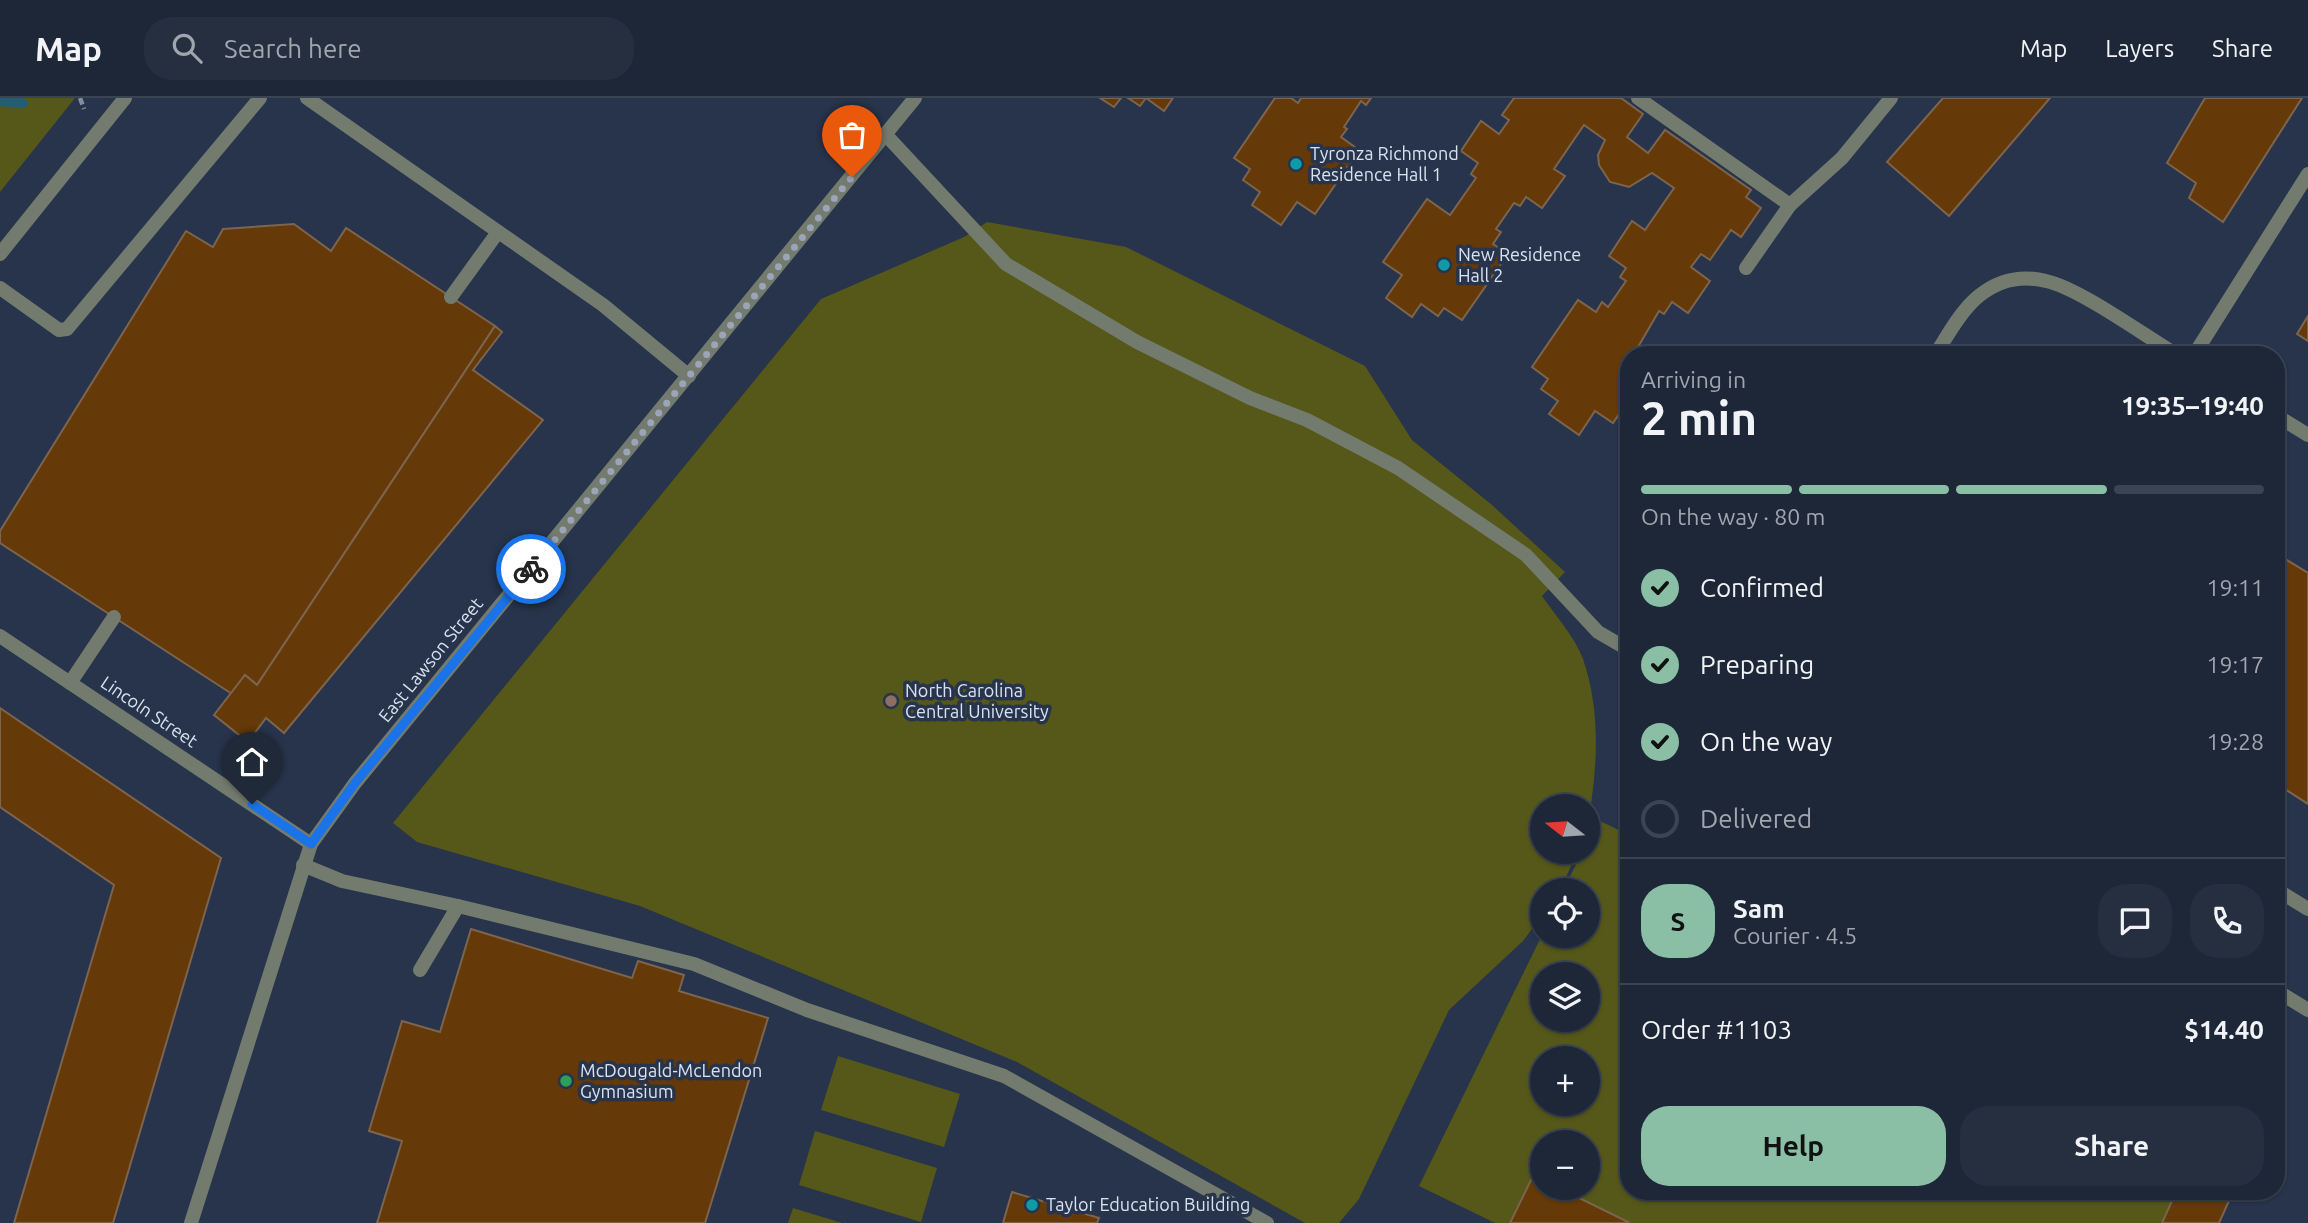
<!DOCTYPE html>
<meta charset="utf-8">
<style>
:root{--surface:#1d2738;--page:#252f40;--text:#f1f3f6;--muted:#a0a5ae;--line:#3b4453;--accent:#8abfa5}
body{margin:0;font-family:Ubuntu,sans-serif;background:var(--page);color:var(--text);height:100vh;display:flex;flex-direction:column;font-size:26px;white-space:nowrap}
*{box-sizing:border-box;margin:0}
p{font-size:23px;color:var(--muted)}
.icon{flex:none;width:38px;height:38px;fill:none;stroke:currentColor;stroke-width:2;stroke-linecap:round;stroke-linejoin:round}
.map{position:relative;flex:1;overflow:hidden}
.details{position:absolute;left:1620px;top:248px;width:665px;height:854px;display:flex;flex-direction:column;background:var(--surface);border-radius:28px;box-shadow:0 2px 5px #0004,0 0 0 2px var(--line)}
.details>*{flex:none}
.needle{width:46px;rotate:287deg}
.tools{position:absolute;left:1530px;top:696px;display:grid;gap:14px}
.tools a{display:grid;place-items:center;width:70px;height:70px;border-radius:50%;background:var(--surface);box-shadow:0 2px 5px #0004,0 0 0 2px var(--line);font-size:35px}
.pin{position:absolute;display:grid;place-items:center;width:60px;height:60px;color:#fff;margin:-72px -30px;border-radius:50% 50% 50% 0;rotate:-45deg;box-shadow:0 0 7px #0007}
.pin .icon{rotate:45deg}
.courier{position:absolute;display:grid;place-items:center;width:70px;height:70px;margin:-35px;border:5px solid #1a73e8;border-radius:50%;background:#fff;color:#222;box-shadow:0 2px 9px #0007}
.summary em{font-style:normal;font-weight:600}
.summary div{display:flex;flex-direction:column-reverse}
.summary{display:flex;align-items:center;justify-content:space-between;height:119px;padding:0 21px}
h1{font-size:46px;font-weight:600;line-height:52px}
.bar{display:grid;grid-template-columns:repeat(4,1fr);gap:10px 7px;align-content:center;height:84px;padding:0 21px}
.bar i{height:9px;border-radius:5px;background:var(--line)}
.bar .active{background:var(--accent)}
.bar p{grid-column:span 4}
.line{display:flex;align-items:center;gap:18px;padding:0 21px;border-top:2px solid var(--line)}
.line div{flex:1}
.round{display:grid;place-items:center;flex:none;width:74px;height:74px;border-radius:28px;background:var(--page)}
ol{padding:0 21px;list-style:none}
li{display:flex;align-items:center;gap:21px;height:77px}
li p{margin-inline-start:auto}
li .icon{padding:7px;border-radius:50%;background:var(--accent);color:#111;stroke-width:4}
li:last-child{color:var(--muted)}
li i{width:38px;height:38px;border:4px solid var(--line);border-radius:50%}
.cta{display:flex;gap:14px;margin-top:auto;padding:14px 21px}
.cta a{flex:1;height:80px;border-radius:28px;background:var(--accent);color:#111;font-size:28px;font-weight:600;line-height:80px;text-align:center}
.cta a+a{background:var(--page);color:var(--text)}
header{display:flex;align-items:center;gap:42px;box-sizing:border-box;height:98px;padding:0 35px;background:var(--surface);border-bottom:2px solid var(--line)}
header strong{font-size:33px}
nav{display:flex;gap:38px;margin-inline-start:auto;font-size:24px}
.search{width:490px;height:63px;background:var(--page);display:flex;align-items:center;gap:18px;box-sizing:border-box;padding:0 24px;border-radius:28px;color:var(--muted);font-size:26px}
.map>svg:first-child{display:block}
.green{fill:#555818;fill-rule:evenodd}
.lines{fill:none;stroke-linecap:round;stroke-linejoin:round}
.stream{stroke:#225e70;stroke-width:10}
.building{fill:#653a08;stroke:#7c644e;stroke-width:2}
.path{stroke:#828da0;stroke-width:4.5;stroke-dasharray:7 3.5;stroke-linecap:butt}
.service{stroke:#737b6f;stroke-width:14}
.minor{stroke:#737b6f;stroke-width:14}
.tertiary{stroke:#737b6f;stroke-width:14}
.done{stroke:#9ba5b7;stroke-width:7;stroke-dasharray:0 12.6}
.route{stroke:#1a73e8;stroke-width:9}
.culture-dot{fill:#0f9aa8;stroke:#27344b;stroke-width:2.5}
.education-dot{fill:#8d6e63;stroke:#27344b;stroke-width:2.5}
.leisure-dot{fill:#2e9e5b;stroke:#27344b;stroke-width:2.5}
.labels{text-anchor:middle;stroke-width:7;stroke-linejoin:round;paint-order:stroke}
.poi-label{font-size:18px;fill:#d9e2f1;stroke:#27344b;text-anchor:start}
.street-label{font-size:18px;fill:#d9e2f1;stroke:#27344b}
</style>
<header>
<strong>Map</strong>
<div class="search"><svg class="icon" aria-label="search" viewBox="0 0 24 24"><circle cx="10" cy="10" r="6"/><path d="M15 15l6 6"/></svg>Search here</div>
<nav><a>Map</a><a>Layers</a><a>Share</a></nav>
</header>
<div class="map">
<svg width="2308" height="1125" viewBox="0 0 2308 1125">
<rect width="100%" height="100%" fill="#27344b"/>
<g class="green">
<path d="M0,0H75L0,94Z"/>
<path d="M987,124L1126,149L1365,268L1412,342L1492,407L1565,474L1542,498C1555,517 1575,539 1583,561C1602,616 1597,675 1587,731V709H1542V754H1577L1560,793H1542V817L1523,843L1449,912L1359,1101L1339,1125H1305L1017,964L640,808L417,744L393,725L821,201L964,139Z"/>
<path d="M1598,722L1629,737V1094H2233L2219,1125H1495L1419,1088L1542,837L1587,838V793H1563L1582,754H1587V744ZM1542,877H1587V922H1542ZM1542,961H1587V1006H1542ZM1542,1045H1587V1090H1542Z"/>
<path d="M838,958L960,996L944,1049L821,1012Z"/>
<path d="M815,1033L937,1070L921,1124L799,1087Z"/>
<path d="M793,1110L842,1125H788Z"/>
</g>
<g class="lines">
<path class="stream" d="M0,3L23,5"/>
</g>
<g class="building">
<path d="M1100,0H1121L1114,9Z"/>
<path d="M1128,0H1173L1164,13L1146,0L1140,8Z"/>
<path d="M1275,0H1291L1298,5L1301,0H1371L1366,7L1361,3L1344,29L1347,31L1341,39L1359,52L1315,116L1297,104L1281,127L1252,107L1260,94L1243,82L1250,71L1234,60Z"/>
<path d="M1514,0H1621L1643,16L1627,39L1648,55L1665,32L1751,92L1746,99L1761,110L1741,139L1731,132L1710,162L1701,156L1691,169L1710,183L1688,215L1672,204L1664,216L1659,213L1638,249L1650,257H1629V301L1613,325L1595,313L1579,337L1549,316L1558,303L1541,291L1548,281L1532,269L1578,202L1596,214L1602,204L1608,209L1626,183L1620,179L1626,170L1609,158L1632,123L1645,132L1674,90L1652,75L1629,89L1610,84L1599,67L1598,57L1605,42L1584,27L1554,71L1565,78L1542,110L1526,99L1520,108L1514,105L1496,131L1501,134L1493,146L1508,156L1462,222L1444,210L1438,218L1421,206L1412,219L1386,200L1402,177L1383,164L1427,101L1450,117L1476,80L1471,76L1478,65L1461,53L1481,23L1499,36L1509,22L1502,17Z"/>
<path d="M1943,0H2050L1949,118L1887,64Z"/>
<path d="M2205,0H2302L2223,124L2189,100L2196,85L2167,65Z"/>
<path d="M294,126L331,153L346,130L495,228L257,587L245,577L232,596L0,445V433L186,133L213,149L223,131Z"/>
<path d="M2308,218V243L2297,236Z"/>
<path d="M495,228L502,234L473,272L543,322L284,635L266,620L248,644L214,617L245,577L257,587Z"/>
<path d="M2277,456L2308,475V706L2277,686Z"/>
<path d="M0,610L221,760L113,1125H14L114,787L0,709Z"/>
<path d="M471,831L632,880L638,863L684,877L679,893L768,920L705,1125H377L402,1043L369,1033L402,923L440,934Z"/>
<path d="M1533,1078L1542,1082V1090H1559L1630,1125H1510Z"/>
<path d="M1012,1094L1099,1120L1097,1125H1003Z"/>
<path d="M2176,1094H2233L2219,1125H2162Z"/>
</g>
<g class="lines">
<path class="path" d="M80,0L84,11"/>
<g class="service">
<path d="M307,0L603,207L689,278"/>
<path d="M1638,0L1790,107L1842,60L1891,0"/>
<path d="M886,37L1006,166L1137,244L1250,300L1307,322L1398,370L1526,457L1598,534L1629,552"/>
<path d="M1746,170L1790,107"/>
<path d="M0,190L59,232L67,231L260,0"/>
<path d="M451,199L498,134"/>
<path d="M1935,257C1948,237 1961,212 1980,197C1999,182 2022,177 2046,183C2079,190 2145,238 2177,257"/>
<path d="M2194,257L2308,76"/>
<path d="M2277,318L2308,337"/>
<path d="M70,585L114,519"/>
<path d="M303,767L342,783L458,808L420,872"/>
<path d="M2277,792L2308,811"/>
<path d="M458,808L694,866L807,912L1004,978L1267,1125"/>
<path d="M2277,893L2308,912"/>
</g>
<g class="minor">
<path d="M0,156L125,0"/>
<path d="M0,538L311,746"/>
</g>
<path class="tertiary" d="M191,1125L311,746L355,685L915,0"/>
</g>
<g class="lines">
<path class="done" d="M531,471L852,79"/>
<path class="route" d="M252,706L311,746L355,685L531,471"/>
</g>
<g class="culture-dot">
<circle cx="1296" cy="66" r="7"/>
<circle cx="1444" cy="167" r="7"/>
<circle cx="1032" cy="1107" r="7"/>
</g>
<circle class="education-dot" cx="891" cy="603" r="7"/>
<circle class="leisure-dot" cx="566" cy="983" r="7"/>
<g class="labels">
<g class="poi-label">
<text x="1310" y="62">Tyronza Richmond<tspan x="1310" dy="21">Residence Hall 1</tspan></text>
<text x="1458" y="163">New Residence<tspan x="1458" dy="21">Hall 2</tspan></text>
<text x="905" y="599">North Carolina<tspan x="905" dy="21">Central University</tspan></text>
<text x="580" y="979">McDougald-McLendon<tspan x="580" dy="21">Gymnasium</tspan></text>
<text x="1046" y="1113">Taylor Education Building</text>
</g>
<g class="street-label">
<text transform="translate(431 562) rotate(-51)" y="6">East Lawson Street</text>
<text transform="translate(149 614) rotate(34)" y="6">Lincoln Street</text>
</g>
</g>
</svg>
<div class="tools">
<a><svg class="needle" viewBox="-14 -14 28 28"><path d="M0-13l5 13h-10z" fill="#e53935"/><path d="M0 13l5-13h-10z" fill="#a0a5ae"/></svg></a>
<a><svg class="icon" aria-label="locate" viewBox="0 0 24 24"><circle cx="12" cy="12" r="6"/><path d="M12 2v4M12 18v4M2 12h4M18 12h4"/></svg></a>
<a><svg class="icon" aria-label="layers" viewBox="0 0 24 24"><path d="M12 4l9 5-9 5-9-5zM3 14l9 5 9-5"/></svg></a>
<a>+</a>
<a>−</a>
</div>
<div class="pin" style="left:852px;top:79px;background:#ea580c"><svg class="icon" aria-label="bag" viewBox="0 0 24 24"><path d="M5 8h14l-1 12H6zM9 8a3 3 0 0 1 6 0"/></svg></div>
<div class="pin" style="left:252px;top:706px;background:#1f2937"><svg class="icon" aria-label="home" viewBox="0 0 24 24"><path d="M3 11l9-7 9 7M6 9v11h12V9"/></svg></div>
<div class="courier" style="left:531px;top:471px"><svg class="icon" aria-label="bike" viewBox="0 0 24 24"><circle cx="6" cy="16" r="4"/><circle cx="18" cy="16" r="4"/><path d="M6 16l4-8h5l3 8M10 8l3 8H6M13 5h3"/></svg></div>
<section class="details">
<div class="summary"><div><h1>2 min</h1><p>Arriving in</p></div><em>19:35–19:40</em></div>
<div class="bar"><i class="active"></i><i class="active"></i><i class="active"></i><i></i><p>On the way · 80 m</p></div>
<ol>
<li><svg class="icon" aria-label="check" viewBox="0 0 24 24"><path d="M5 12l5 5 9-10"/></svg>Confirmed<p>19:11</p></li>
<li><svg class="icon" aria-label="check" viewBox="0 0 24 24"><path d="M5 12l5 5 9-10"/></svg>Preparing<p>19:17</p></li>
<li><svg class="icon" aria-label="check" viewBox="0 0 24 24"><path d="M5 12l5 5 9-10"/></svg>On the way<p>19:28</p></li>
<li><i></i>Delivered</li>
</ol>
<div class="line" style="height:126px"><b class="round" style="background:var(--accent);color:#111">S</b><div><b>Sam</b><p>Courier · 4.5</p></div><a class="round"><svg class="icon" aria-label="chat" viewBox="0 0 24 24"><path d="M4 5h16v11H9l-5 4z"/></svg></a><a class="round"><svg class="icon" aria-label="phone" viewBox="0 0 24 24"><path d="M5 4h4l2 5-3 2q2 4 5 5l2-3 5 2v4C11 20 4 13 5 4z"/></svg></a></div>
<div class="line" style="height:91px"><div>Order #1103</div><b>$14.40</b></div>
<div class="cta"><a>Help</a><a>Share</a></div>
</section>
</div>
